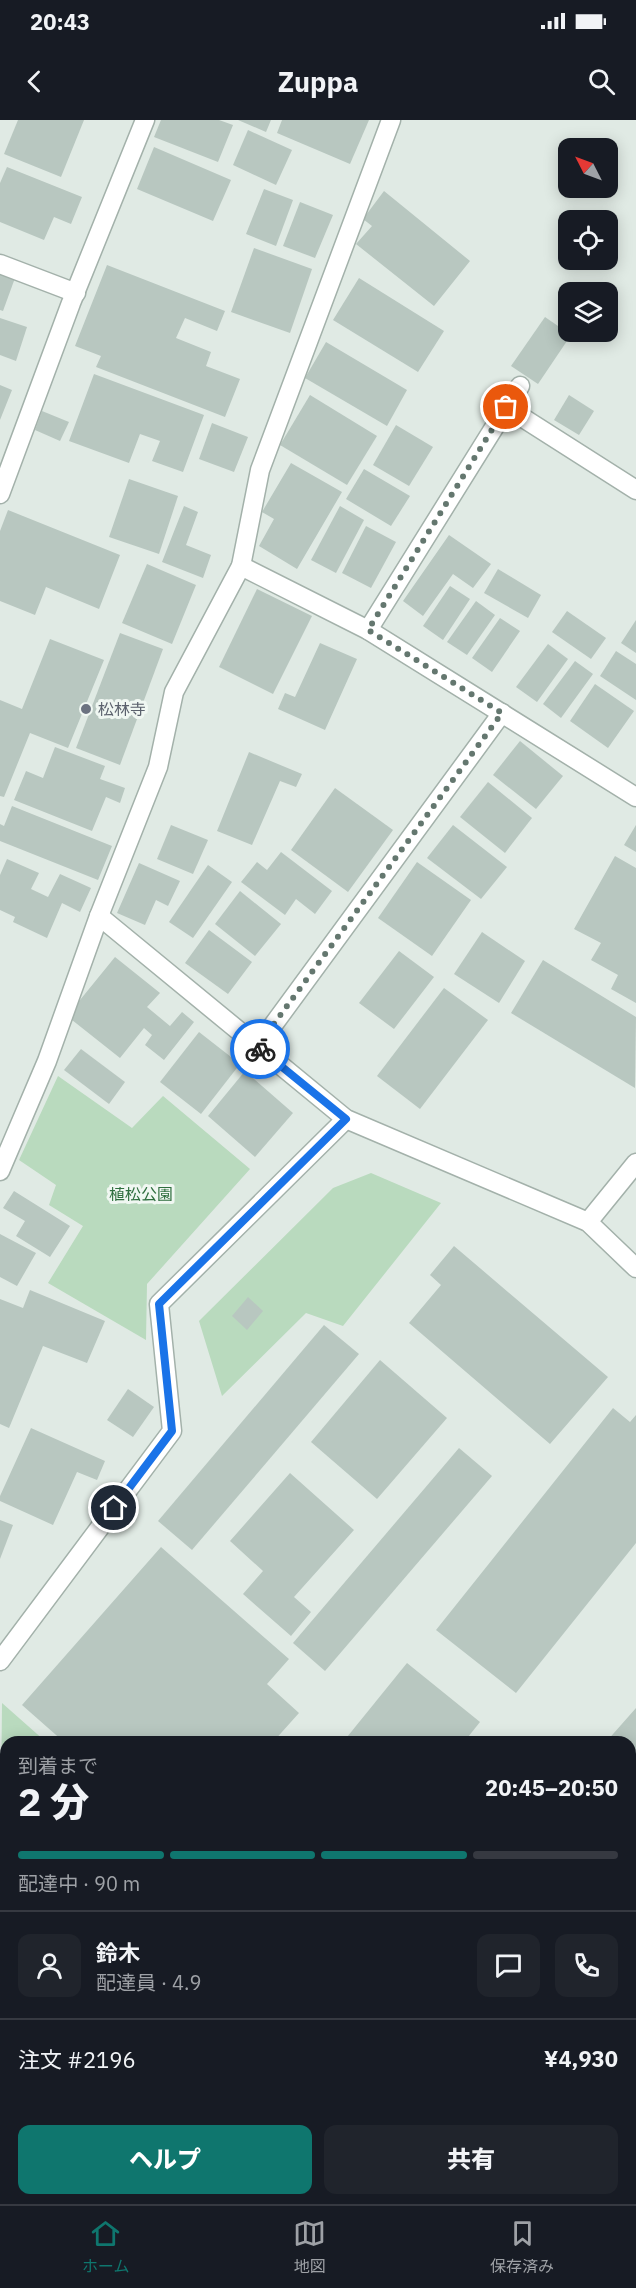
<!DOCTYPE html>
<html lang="ja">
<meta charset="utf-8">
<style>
:root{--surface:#171b24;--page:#20242c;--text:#f1f3f6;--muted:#9ea1a6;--line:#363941;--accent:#0f766e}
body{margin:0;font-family:"IBM Plex Sans","Noto Sans JP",sans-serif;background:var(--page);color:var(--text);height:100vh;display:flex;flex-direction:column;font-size:22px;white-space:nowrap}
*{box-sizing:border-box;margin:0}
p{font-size:20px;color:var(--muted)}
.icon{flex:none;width:33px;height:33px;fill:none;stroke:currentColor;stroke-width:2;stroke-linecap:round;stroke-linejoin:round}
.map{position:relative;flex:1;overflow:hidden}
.drawer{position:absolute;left:0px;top:1616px;width:636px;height:470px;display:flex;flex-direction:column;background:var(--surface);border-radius:18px 18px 0 0;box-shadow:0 3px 15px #0003}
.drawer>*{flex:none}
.needle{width:39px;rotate:312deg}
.fabs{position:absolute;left:558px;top:18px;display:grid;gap:12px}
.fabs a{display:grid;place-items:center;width:60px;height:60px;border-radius:12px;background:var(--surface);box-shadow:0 3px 15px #0003;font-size:30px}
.pin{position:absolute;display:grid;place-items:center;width:51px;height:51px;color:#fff;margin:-26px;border:3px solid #fff;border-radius:50%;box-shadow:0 2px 6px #0007}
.courier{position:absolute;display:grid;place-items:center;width:60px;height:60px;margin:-30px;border:4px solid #1a73e8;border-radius:50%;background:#fff;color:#222;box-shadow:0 2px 8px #0007}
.head em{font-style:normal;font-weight:800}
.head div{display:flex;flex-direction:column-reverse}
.head{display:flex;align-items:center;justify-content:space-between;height:102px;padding:0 18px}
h1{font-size:39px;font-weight:800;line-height:45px}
.bar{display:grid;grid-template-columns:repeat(4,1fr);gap:9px 6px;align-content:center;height:72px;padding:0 18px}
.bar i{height:8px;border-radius:4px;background:var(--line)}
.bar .on{background:var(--accent)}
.bar p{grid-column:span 4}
.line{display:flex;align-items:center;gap:15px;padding:0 18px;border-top:2px solid var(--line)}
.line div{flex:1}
.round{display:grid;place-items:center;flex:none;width:63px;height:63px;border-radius:12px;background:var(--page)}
.button{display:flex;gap:12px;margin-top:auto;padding:12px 18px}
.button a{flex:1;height:69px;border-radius:12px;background:var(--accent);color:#fff;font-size:24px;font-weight:800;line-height:69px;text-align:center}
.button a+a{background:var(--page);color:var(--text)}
.status{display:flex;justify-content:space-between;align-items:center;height:42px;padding:0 30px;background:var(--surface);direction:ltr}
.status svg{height:16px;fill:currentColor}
header{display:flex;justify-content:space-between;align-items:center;height:78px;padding:0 18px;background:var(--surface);font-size:27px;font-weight:800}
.tab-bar{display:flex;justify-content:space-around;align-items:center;height:84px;border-top:2px solid var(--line);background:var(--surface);font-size:16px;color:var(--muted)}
.tab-bar a{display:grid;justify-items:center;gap:3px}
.tab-bar .on{color:var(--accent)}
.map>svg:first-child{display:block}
.green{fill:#b9dabe}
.building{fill:#b8c7c0}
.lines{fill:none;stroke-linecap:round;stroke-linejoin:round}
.service-casing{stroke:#a3b1aa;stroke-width:21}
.minor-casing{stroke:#a3b1aa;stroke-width:21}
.service{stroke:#fff;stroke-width:18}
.minor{stroke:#fff;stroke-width:18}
.done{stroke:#64776f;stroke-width:6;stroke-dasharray:0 10.8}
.route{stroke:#1a73e8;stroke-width:8}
.worship-dot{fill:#6b7280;stroke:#f0f7f2;stroke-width:2}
.labels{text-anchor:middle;stroke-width:6;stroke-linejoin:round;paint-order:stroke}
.worship-label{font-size:16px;fill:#5b616d;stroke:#f0f7f2;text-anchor:start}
.park-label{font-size:16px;fill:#2e6e3e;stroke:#f0f7f2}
</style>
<div class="status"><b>20:43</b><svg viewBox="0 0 49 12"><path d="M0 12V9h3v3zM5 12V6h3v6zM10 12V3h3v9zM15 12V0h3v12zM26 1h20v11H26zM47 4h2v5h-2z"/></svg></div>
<header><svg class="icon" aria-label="back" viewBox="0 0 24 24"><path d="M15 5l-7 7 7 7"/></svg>Zuppa<svg class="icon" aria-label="search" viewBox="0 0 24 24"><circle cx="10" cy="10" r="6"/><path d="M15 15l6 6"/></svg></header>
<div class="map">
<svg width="636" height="2084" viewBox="0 0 636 2084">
<rect width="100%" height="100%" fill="#e0eae4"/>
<g class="green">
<path d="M58,956L132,1008L163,976L250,1049L147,1164L146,1220L48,1163L83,1106L49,1085L56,1065L19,1040Z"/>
<path d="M371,1053L441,1083L343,1206L306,1193L222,1276L199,1201L333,1068Z"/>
<path d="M2,1583L45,1621L6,1622V1786L0,1783Z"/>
</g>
<g class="building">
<path d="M18,0H84L61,57L4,34Z"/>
<path d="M161,0H219L233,5L218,42L154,17Z"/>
<path d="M238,0H271L266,12Z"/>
<path d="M282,0H369L350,44L277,13Z"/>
<path d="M248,10L292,30L276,65L233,45Z"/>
<path d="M154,27L231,60L213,101L137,69Z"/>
<path d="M7,47L82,77L71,104L54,97L44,120L0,102V63Z"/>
<path d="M264,69L293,80L276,126L246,114Z"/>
<path d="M384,71L470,141L434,186L356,124L372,106L363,99Z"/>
<path d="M300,82L333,95L315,138L283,126Z"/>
<path d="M254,128L312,149L290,213L231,192Z"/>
<path d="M107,145L225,191L217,211L185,198L176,218L211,232L206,246L240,259L225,297L96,247L101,236L75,226Z"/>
<path d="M0,153L15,158L3,191L0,190Z"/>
<path d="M359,158L444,211L418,252L333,200Z"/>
<path d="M545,197L571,215L538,264L511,246Z"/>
<path d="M0,198L27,207L16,241L0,235Z"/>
<path d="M326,222L407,270L387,306L305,258Z"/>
<path d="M94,254L204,295L183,352L152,341L160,321L140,314L129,343L69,321Z"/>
<path d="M0,265L12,270L0,300Z"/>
<path d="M310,275L377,316L347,365L280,325Z"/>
<path d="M569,275L594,291L579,315L554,300Z"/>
<path d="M42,291L69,302L60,321L35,310Z"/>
<path d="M212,303L248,317L234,352L199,339Z"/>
<path d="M396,305L433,327L409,366L373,345Z"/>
<path d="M291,343L342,372L297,449L259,426L274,399L262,392Z"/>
<path d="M364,349L410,376L391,406L346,379Z"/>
<path d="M129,359L178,376L159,434L109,417Z"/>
<path d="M184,386L198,392L186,425L211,435L203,458L162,442Z"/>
<path d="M340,386L364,400L336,453L311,440Z"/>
<path d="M8,390L120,435L99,489L46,467L35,495L0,481V411Z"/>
<path d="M366,406L396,422L371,468L342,453Z"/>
<path d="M449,415L491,444L473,468L453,454L423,496L403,481Z"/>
<path d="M147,444L196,465L172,524L122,503Z"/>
<path d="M498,449L541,475L528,498L484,473Z"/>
<path d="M450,466L470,479L443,520L423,506Z"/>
<path d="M257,469L312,496L273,574L219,547Z"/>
<path d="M476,481L495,495L467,535L447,522Z"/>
<path d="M567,491L606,518L591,539L552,512Z"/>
<path d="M500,498L520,511L492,552L472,538Z"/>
<path d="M636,500V533L621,523Z"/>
<path d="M120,513L163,529L120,645L76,628Z"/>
<path d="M50,519L104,540L68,628L30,613L4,677L0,676V580L22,589Z"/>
<path d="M320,523L357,539L325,610L278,589L285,573L295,577Z"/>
<path d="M548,524L568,539L537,582L516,567Z"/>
<path d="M616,531L636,544V580L600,556Z"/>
<path d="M575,541L593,554L561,598L543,584Z"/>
<path d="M595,564L634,591L608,628L570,601Z"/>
<path d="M520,621L563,656L536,689L493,655Z"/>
<path d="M55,627L105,646L100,659L125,668L120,683L106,677L92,711L14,680L26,651L43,658Z"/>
<path d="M249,632L302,654L296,667L280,661L252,725L217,711Z"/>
<path d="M488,662L532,698L505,733L460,697Z"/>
<path d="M335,668L393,710L348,772L291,730Z"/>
<path d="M12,686L112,726L98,760L0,721V704L4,706Z"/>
<path d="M171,705L208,720L193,754L157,739Z"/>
<path d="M453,705L507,747L481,779L427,738Z"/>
<path d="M636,705V732L624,725Z"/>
<path d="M281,732L332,771L315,794L296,779L285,795L241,762L257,742L267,750Z"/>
<path d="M615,736L636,748V883L611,869L618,855L591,840L601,823L574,809Z"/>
<path d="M7,739L39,753L31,769L48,777L60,754L91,768L80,792L62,783L47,818L13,802L15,797L0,790V755Z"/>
<path d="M417,742L471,780L432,836L378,798Z"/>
<path d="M139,743L180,761L168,786L156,780L145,805L117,793Z"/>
<path d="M208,745L232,762L193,818L169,802Z"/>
<path d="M240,771L281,804L255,836L215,804Z"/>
<path d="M209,810L252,842L228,874L185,843Z"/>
<path d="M482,812L525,841L499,883L454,854Z"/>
<path d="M399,831L434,857L394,909L359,883Z"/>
<path d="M115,837L160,873L147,887L170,906L182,892L194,902L164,940L145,925L152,915L144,908L120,938L67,896Z"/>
<path d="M543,840L636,897L635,968L511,893Z"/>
<path d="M444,868L488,900L420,989L377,956Z"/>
<path d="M199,912L240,944L201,994L160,962Z"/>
<path d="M81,929L125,962L109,984L64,950Z"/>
<path d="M245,951L293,993L255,1037L208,996Z"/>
<path d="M14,1071L70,1106L50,1137L16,1116L25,1101L3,1088Z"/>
<path d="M0,1114L36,1133L17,1166L0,1157Z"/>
<path d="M454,1126L608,1257L550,1324L409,1203L441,1165L430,1155Z"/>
<path d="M30,1170L105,1201L87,1243L43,1226L9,1308L0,1304V1179L23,1188Z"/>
<path d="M248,1177L263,1191L247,1210L232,1196Z"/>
<path d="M324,1205L359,1234L192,1430L158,1401Z"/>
<path d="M380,1240L447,1298L377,1379L311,1322Z"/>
<path d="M128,1269L154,1287L133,1317L107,1300Z"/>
<path d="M613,1288L630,1302L636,1295V1423L516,1573L436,1510Z"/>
<path d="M31,1308L105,1341L97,1360L77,1352L53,1405L0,1381V1376Z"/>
<path d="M459,1328L492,1356L325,1551L293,1523Z"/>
<path d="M290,1353L354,1410L294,1477L311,1492L291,1516L243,1474L263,1451L230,1421Z"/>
<path d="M0,1400L13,1405L0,1439Z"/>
<path d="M161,1427L289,1539L267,1564L299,1593L273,1622H64L22,1585Z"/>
<path d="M407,1543L480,1602L464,1622H343Z"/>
<path d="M636,1588V1742L630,1737V1622H606Z"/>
<path d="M630,1786L636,1792V2084H624L618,2079H630Z"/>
<path d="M6,2063V2079H107L104,2084H0V2073Z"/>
<path d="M173,2079H176L186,2084H171Z"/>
<path d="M198,2079H281L290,2084H196Z"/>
<path d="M293,2079H434L431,2084H302Z"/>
</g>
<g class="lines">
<defs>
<path id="service" d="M0,144L76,173"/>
<g id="minor">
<path d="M506,287L636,370"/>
<path d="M0,374L71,183L145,0"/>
<path d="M241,446L368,510L636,677"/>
<path d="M368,510L520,266"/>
<path d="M99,796L346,999L588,1102L636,1148"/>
<path d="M257,927L502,593"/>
<path d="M0,1051L47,941L99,796L158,647L174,572L241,446L260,350L391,0"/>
<path d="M588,1102L636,1043"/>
<path d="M0,1541L172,1311L159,1184L346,999"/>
<path d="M0,1805L6,1807"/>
<path d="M517,2079L523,2084"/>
</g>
</defs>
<use href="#service" class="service-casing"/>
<use href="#minor" class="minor-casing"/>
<use href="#service" class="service"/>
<use href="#minor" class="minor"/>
</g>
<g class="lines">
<path class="done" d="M260,929L257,927L502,593L368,510L506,287"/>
<path class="route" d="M114,1388L172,1311L159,1184L346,999L260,929"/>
</g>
<circle class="worship-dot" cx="86" cy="589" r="6"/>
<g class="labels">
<g class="worship-label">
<text x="98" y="595">松林寺</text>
</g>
<g class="park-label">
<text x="141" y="1080">植松公園</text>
</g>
</g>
</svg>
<div class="fabs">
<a><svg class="needle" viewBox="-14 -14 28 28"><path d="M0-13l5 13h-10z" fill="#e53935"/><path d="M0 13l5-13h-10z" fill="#9ea1a6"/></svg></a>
<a><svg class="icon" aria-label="locate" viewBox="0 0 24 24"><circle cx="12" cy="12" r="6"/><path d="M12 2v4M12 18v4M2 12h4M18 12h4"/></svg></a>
<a><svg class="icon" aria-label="layers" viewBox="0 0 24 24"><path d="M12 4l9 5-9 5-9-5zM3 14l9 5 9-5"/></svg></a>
</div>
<div class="pin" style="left:506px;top:287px;background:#ea580c"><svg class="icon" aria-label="bag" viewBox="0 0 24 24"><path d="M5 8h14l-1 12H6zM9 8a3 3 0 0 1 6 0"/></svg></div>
<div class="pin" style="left:114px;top:1388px;background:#1f2937"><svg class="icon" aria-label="home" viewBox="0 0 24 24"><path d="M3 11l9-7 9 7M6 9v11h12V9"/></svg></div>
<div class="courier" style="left:260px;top:929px"><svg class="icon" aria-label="bike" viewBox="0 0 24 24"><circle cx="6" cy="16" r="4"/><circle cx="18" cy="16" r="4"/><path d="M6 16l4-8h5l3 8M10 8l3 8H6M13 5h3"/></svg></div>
<section class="drawer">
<div class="head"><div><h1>2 分</h1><p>到着まで</p></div><em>20:45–20:50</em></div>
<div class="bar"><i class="on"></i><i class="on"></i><i class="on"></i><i></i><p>配達中 · 90 m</p></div>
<div class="line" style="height:108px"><a class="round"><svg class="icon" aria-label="person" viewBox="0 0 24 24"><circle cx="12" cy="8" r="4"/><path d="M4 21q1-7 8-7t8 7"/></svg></a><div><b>鈴木</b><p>配達員 · 4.9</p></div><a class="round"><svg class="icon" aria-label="chat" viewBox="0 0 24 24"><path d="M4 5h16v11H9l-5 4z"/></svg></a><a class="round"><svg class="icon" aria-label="phone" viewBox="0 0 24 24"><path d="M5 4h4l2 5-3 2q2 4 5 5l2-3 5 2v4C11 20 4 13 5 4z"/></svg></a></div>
<div class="line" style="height:78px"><div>注文 #2196</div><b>¥4,930</b></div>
<div class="button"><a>ヘルプ</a><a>共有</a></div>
</section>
</div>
<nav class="tab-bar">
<a class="on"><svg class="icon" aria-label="home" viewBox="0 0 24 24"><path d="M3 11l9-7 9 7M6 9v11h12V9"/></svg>ホーム</a>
<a><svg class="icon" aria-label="map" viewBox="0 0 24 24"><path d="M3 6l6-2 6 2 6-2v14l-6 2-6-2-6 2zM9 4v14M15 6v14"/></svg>地図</a>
<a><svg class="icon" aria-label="saved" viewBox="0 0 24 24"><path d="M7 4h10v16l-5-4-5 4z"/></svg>保存済み</a>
</nav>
